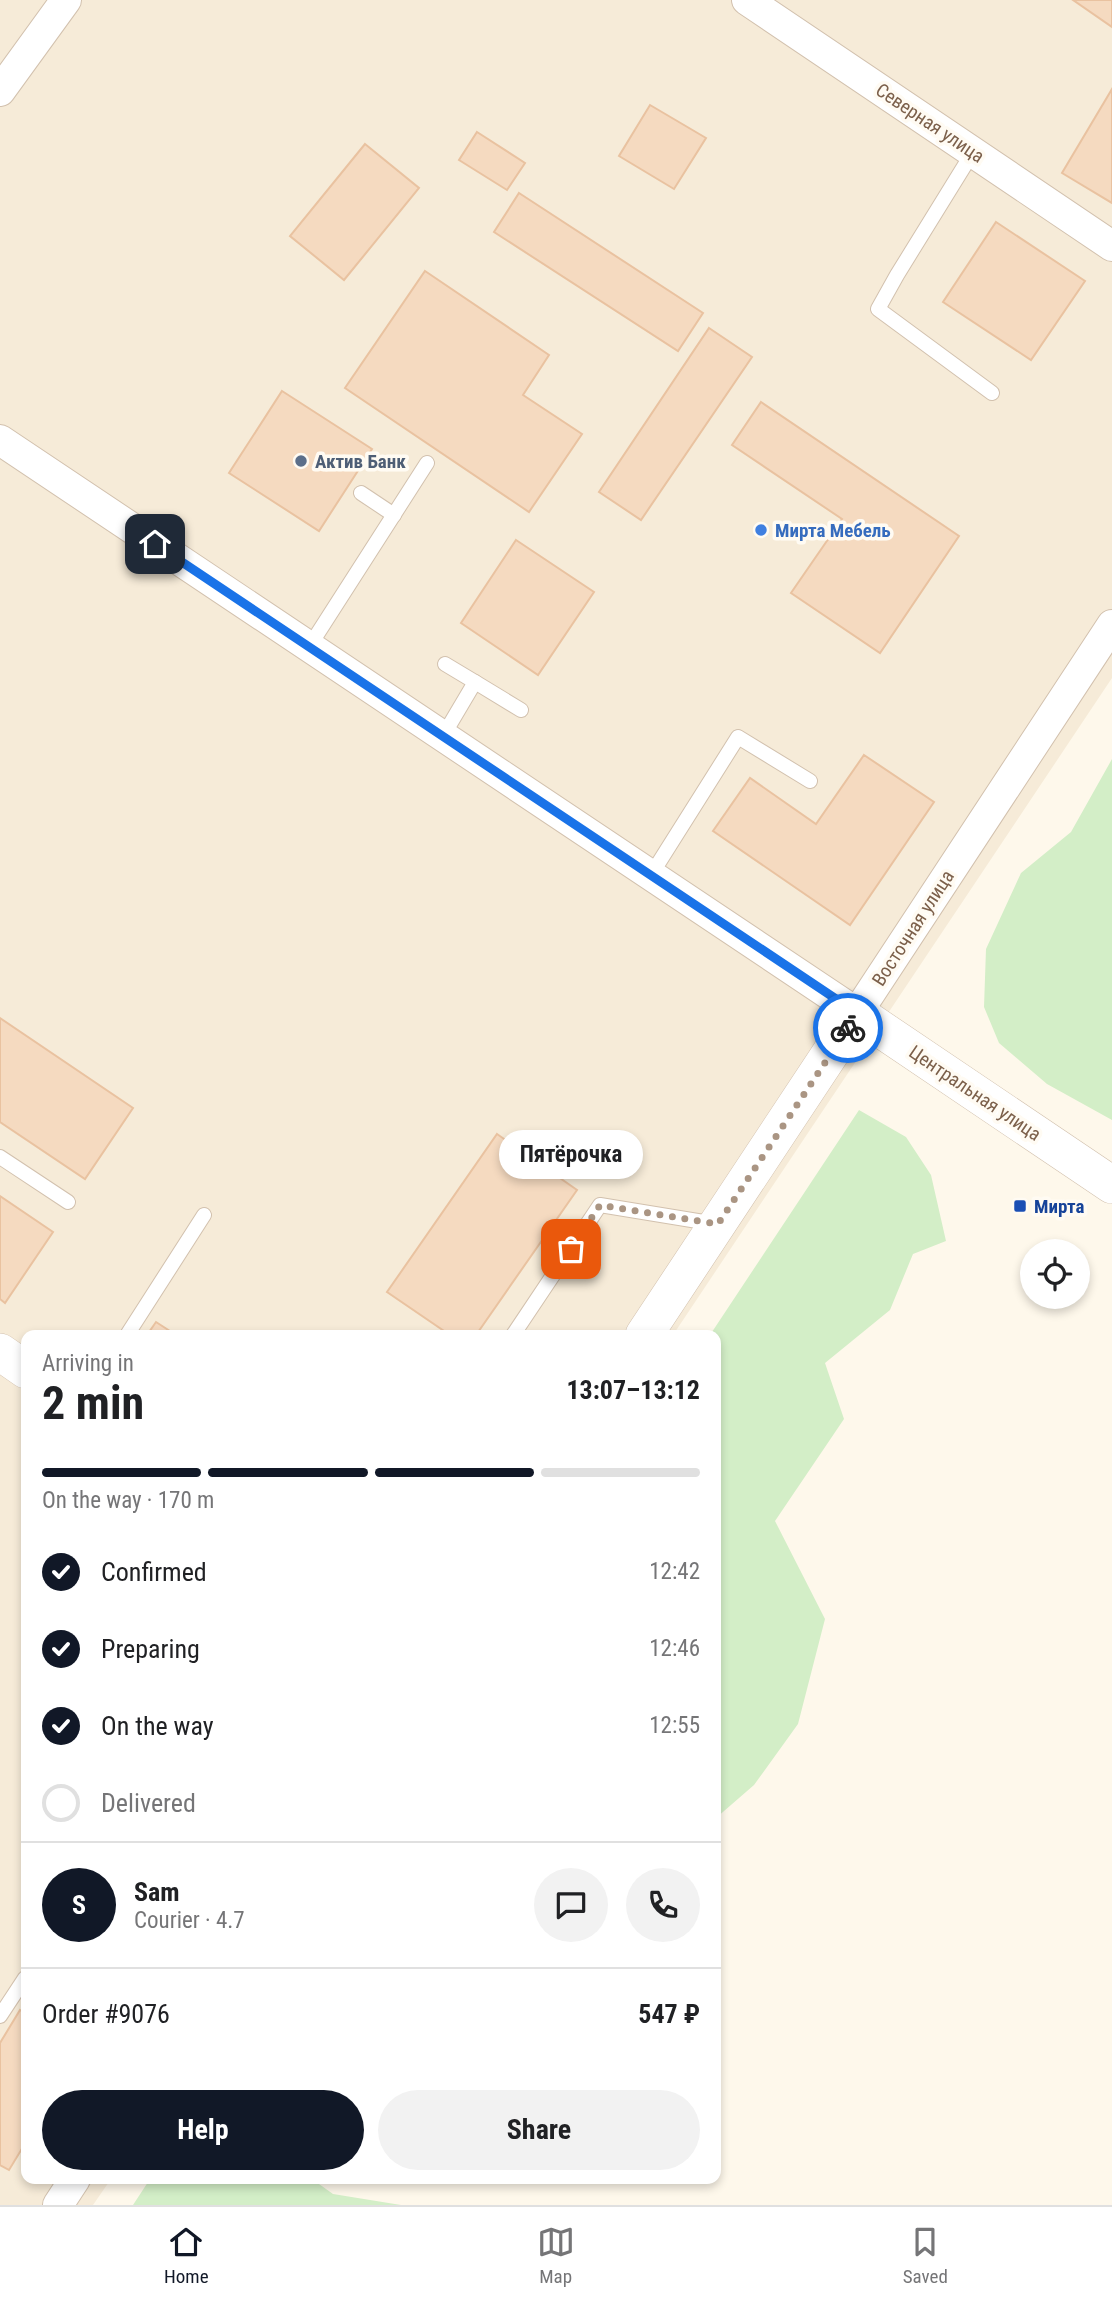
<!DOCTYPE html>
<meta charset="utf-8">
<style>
body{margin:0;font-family:"Roboto Condensed",sans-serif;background:#f2f2f2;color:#202124;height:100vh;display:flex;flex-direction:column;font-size:26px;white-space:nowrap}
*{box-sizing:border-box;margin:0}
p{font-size:23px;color:#757577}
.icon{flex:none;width:38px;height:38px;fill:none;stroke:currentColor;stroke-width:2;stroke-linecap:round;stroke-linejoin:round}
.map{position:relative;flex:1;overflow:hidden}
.panel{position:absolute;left:21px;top:1330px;width:700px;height:854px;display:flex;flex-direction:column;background:#fff;border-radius:14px;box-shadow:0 4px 10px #0003}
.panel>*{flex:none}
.fabs{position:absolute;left:1020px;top:1239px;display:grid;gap:14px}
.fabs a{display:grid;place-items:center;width:70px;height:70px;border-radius:50%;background:#fff;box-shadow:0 4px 10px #0003;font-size:35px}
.pin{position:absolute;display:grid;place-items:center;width:60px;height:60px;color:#fff;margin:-30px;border-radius:14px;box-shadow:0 4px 10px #0006}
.courier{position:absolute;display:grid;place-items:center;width:70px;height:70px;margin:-35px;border:5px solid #1a73e8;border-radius:50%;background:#fff;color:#222;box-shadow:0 2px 9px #0007}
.bubble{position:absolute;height:49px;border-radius:24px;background:#fff;box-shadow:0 4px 10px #0003;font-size:23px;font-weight:700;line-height:49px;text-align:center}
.head em{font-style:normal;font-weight:700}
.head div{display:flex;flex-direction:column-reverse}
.head{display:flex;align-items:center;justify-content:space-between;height:119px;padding:0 21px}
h1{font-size:46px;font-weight:700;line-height:52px}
.bar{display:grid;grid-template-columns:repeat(4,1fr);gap:10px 7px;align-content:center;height:84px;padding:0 21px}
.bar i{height:9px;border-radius:5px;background:#e0e0e0}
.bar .active{background:#111827}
.bar p{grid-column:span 4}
.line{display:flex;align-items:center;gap:18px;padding:0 21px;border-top:2px solid #e0e0e0}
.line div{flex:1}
.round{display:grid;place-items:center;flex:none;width:74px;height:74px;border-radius:37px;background:#f2f2f2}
ol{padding:0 21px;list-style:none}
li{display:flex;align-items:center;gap:21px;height:77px}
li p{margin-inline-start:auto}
li .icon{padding:7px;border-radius:50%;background:#111827;color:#fff;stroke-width:4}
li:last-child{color:#757577}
li i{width:38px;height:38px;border:4px solid #e0e0e0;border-radius:50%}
.primary-button{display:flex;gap:14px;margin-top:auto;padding:14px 21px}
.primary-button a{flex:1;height:80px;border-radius:42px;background:#111827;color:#fff;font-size:28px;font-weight:700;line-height:80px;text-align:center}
.primary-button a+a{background:#f2f2f2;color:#202124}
.menu{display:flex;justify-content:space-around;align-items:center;height:98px;border-top:2px solid #e0e0e0;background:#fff;font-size:19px;color:#757577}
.menu a{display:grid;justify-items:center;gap:4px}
.menu .active{color:#111827}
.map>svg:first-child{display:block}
.residential{fill:#f6ebd8}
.green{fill:#d3eec7}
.building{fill:#f5dac0;stroke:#e9c2a0;stroke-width:2}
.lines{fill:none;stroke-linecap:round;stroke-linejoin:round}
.service-casing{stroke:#d2c1ae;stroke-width:16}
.minor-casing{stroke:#d2c1ae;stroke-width:32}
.tertiary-casing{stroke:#d2c1ae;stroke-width:38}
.service{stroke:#fff;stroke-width:14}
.minor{stroke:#fff;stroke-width:30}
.tertiary{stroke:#fff;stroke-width:37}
.done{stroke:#aa9583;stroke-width:7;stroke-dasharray:0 12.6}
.route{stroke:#1a73e8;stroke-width:9}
.service-dot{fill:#5c6f8a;stroke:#fffbf3;stroke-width:2.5}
.shop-dot{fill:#3f7fe0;stroke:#fffbf3;stroke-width:2.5}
.transit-dot{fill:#1a4fb4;stroke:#fffbf3;stroke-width:2.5}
.labels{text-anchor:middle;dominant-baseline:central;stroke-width:7;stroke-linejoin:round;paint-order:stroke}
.street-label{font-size:19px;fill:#7c604b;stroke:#fffbf3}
.service-label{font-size:19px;font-weight:bold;fill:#4e5e75;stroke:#fffbf3;text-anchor:start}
.shop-label{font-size:19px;font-weight:bold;fill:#366cbe;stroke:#fffbf3;text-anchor:start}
.transit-label{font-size:19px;font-weight:bold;fill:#164399;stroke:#fffbf3;text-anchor:start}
</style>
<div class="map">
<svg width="1112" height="2205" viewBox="0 0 1112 2205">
<rect width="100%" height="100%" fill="#fef8eb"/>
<polygon class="residential" points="0,0 1112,0 1112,678 673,1335 26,1335 26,2179 111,2179 93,2205 0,2205"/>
<g class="green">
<polygon points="1112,759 1112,1120 1047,1084 999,1043 984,1007 986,949 1021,873 1071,832"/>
<polygon points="859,1110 906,1137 931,1175 946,1241 913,1254 890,1310 825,1363 844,1419 775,1521 825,1619 798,1724 754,1785 716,1818 716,1335 710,1335"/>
<polygon points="150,2179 312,2179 333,2194 401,2205 133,2205"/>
</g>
<g class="building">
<polygon points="1073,0 1112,0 1112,27"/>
<polygon points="1112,89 1112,203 1062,173"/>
<polygon points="650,105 706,138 674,189 619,156"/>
<polygon points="477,132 525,163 507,190 459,160"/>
<polygon points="365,144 419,188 344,280 290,236"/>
<polygon points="519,193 703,313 678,351 494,232"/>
<polygon points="996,222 1085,281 1031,360 943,302"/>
<polygon points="425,271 549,355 523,395 582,434 529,512 345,388"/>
<polygon points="709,328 752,357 641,520 599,492"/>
<polygon points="282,391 372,449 319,531 229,473"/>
<polygon points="761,402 959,536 880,653 791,593 842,519 732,445"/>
<polygon points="516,540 594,592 538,675 461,623"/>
<polygon points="864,755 934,802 850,925 713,831 750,778 816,824"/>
<polygon points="0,1018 133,1108 85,1179 0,1122"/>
<polygon points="497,1134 577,1190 476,1335 450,1335 387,1292"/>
<polygon points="0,1196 53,1232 5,1303 0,1299"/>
<polygon points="156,1322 176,1335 147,1335"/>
<polygon points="20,2010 26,2014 26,2142 9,2170 0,2165 0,2043"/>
</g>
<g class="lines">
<g class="service-casing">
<g id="service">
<polyline points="973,152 897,275 878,309 992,393"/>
<polyline points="361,493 394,515"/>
<polyline points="309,647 427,463"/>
<polyline points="445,664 475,682"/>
<polyline points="443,736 475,682 521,710"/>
<polyline points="651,875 738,737 810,781"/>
<polyline points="0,1157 68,1202"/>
<polyline points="127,1335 204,1215"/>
<polyline points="513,1335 600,1205 716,1224"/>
<polyline points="0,2016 25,1978"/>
</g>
</g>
<g class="minor-casing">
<g id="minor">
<polyline points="747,0 1112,246"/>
<polyline points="0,91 66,0"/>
<polyline points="0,440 857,1013 1112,625"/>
<polyline points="58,2205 75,2179"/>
</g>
</g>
<g class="tertiary-casing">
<g id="tertiary">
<polyline points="644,1335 857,1013 1112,1185"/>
<polyline points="0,1352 26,1370"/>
</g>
</g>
<use href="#service" class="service"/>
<use href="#minor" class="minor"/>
<use href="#tertiary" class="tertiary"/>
</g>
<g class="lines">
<polyline class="done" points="571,1249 600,1205 718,1224 848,1028"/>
<polyline class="route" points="155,544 857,1013 848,1028"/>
</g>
<circle class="service-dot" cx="301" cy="461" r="7"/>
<circle class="shop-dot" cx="761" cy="530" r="7"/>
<rect class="transit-dot" x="1013" y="1199" width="14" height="14" rx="3.5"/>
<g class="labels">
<g class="street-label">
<text transform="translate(930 123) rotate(34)">Северная улица</text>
<text transform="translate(913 928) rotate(-57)">Восточная улица</text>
<text transform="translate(975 1093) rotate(34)">Центральная улица</text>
</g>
<g class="service-label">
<text x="315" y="461">Актив Банк</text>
</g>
<g class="shop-label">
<text x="775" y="530">Мирта Мебель</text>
</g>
<g class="transit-label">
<text x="1034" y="1206">Мирта</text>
</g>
</g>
</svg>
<div class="fabs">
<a><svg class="icon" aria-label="locate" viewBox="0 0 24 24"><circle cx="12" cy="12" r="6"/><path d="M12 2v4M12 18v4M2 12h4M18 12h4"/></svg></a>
</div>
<div class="pin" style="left:571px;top:1249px;background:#ea580c"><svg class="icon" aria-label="bag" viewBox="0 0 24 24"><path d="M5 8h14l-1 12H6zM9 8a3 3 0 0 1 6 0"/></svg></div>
<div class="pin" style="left:155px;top:544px;background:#1f2937"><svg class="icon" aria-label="home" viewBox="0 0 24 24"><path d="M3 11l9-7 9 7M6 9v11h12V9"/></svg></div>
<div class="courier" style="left:848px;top:1028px"><svg class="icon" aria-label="bike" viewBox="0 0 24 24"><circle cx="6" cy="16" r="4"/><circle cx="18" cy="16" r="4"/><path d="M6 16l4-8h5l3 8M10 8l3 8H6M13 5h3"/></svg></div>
<div class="bubble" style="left:499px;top:1130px;width:144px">Пятёрочка</div>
<section class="panel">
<div class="head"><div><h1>2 min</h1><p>Arriving in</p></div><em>13:07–13:12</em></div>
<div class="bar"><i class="active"></i><i class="active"></i><i class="active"></i><i></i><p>On the way · 170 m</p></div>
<ol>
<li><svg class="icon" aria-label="check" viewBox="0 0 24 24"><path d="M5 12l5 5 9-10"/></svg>Confirmed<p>12:42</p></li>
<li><svg class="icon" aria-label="check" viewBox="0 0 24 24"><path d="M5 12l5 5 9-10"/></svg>Preparing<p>12:46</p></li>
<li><svg class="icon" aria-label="check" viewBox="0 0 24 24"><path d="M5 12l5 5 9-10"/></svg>On the way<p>12:55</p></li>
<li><i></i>Delivered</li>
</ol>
<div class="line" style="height:126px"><b class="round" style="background:#111827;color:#fff">S</b><div><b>Sam</b><p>Courier · 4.7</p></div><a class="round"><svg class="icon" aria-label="chat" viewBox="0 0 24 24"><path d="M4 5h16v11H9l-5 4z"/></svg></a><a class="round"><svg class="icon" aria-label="phone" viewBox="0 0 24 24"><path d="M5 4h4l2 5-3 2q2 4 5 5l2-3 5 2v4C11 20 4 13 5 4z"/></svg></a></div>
<div class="line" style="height:91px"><div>Order #9076</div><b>547 ₽</b></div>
<div class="primary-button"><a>Help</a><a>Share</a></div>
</section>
</div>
<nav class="menu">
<a class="active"><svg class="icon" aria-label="home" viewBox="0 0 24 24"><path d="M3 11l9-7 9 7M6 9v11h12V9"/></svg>Home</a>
<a><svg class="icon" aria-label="map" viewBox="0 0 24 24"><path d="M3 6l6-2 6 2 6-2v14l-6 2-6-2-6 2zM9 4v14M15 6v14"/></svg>Map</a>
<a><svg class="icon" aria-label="saved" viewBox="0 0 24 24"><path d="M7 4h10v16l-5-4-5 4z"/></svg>Saved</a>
</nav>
